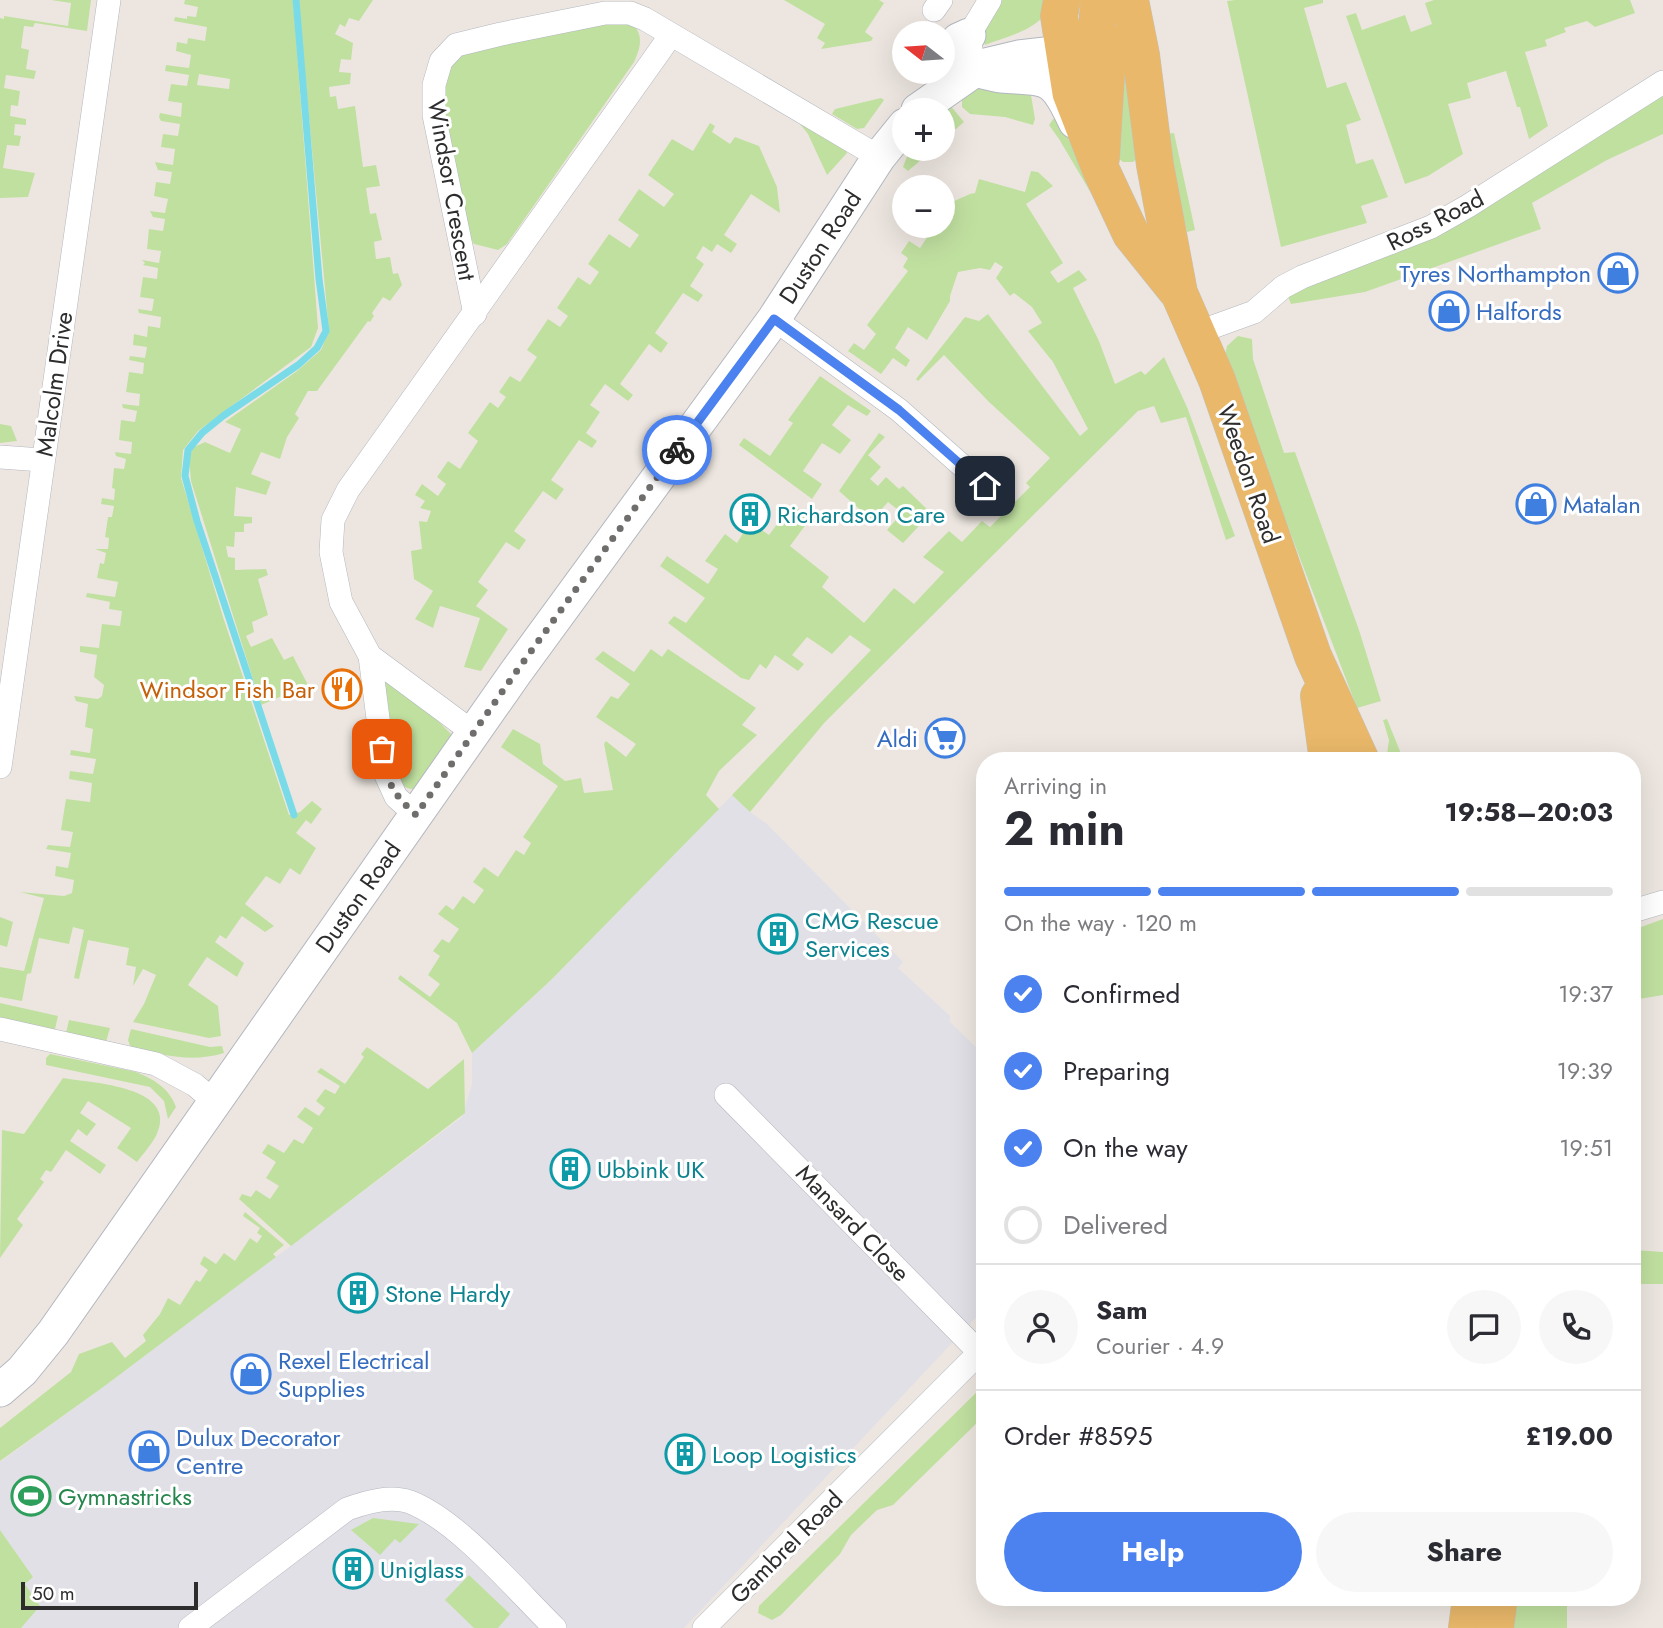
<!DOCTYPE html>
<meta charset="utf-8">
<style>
body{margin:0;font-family:Jost,sans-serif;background:#f7f7f7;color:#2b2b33;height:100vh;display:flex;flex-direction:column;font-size:26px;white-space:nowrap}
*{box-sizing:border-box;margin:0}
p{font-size:23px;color:#7c7c81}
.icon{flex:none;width:38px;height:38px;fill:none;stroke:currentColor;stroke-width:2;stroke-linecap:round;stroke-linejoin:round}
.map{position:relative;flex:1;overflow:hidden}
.sheet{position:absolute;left:976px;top:752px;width:665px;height:854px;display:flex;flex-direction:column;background:#fff;border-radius:28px;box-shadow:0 7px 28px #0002}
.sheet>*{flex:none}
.needle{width:46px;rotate:287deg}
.buttons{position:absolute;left:892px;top:21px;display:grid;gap:14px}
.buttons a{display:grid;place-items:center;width:63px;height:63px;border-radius:50%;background:#fff;box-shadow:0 7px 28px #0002;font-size:35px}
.scale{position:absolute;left:21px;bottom:18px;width:177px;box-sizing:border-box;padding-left:7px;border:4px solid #2d2d2d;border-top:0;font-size:19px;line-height:24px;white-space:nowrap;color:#2d2d2d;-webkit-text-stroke:5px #fff;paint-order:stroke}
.pin{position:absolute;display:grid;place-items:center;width:60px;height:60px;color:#fff;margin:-30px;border-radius:14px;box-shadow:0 4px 10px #0006}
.courier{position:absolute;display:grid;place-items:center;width:70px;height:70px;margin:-35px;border:5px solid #4b82ef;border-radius:50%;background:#fff;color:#222;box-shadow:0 2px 9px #0007}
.overview em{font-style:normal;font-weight:700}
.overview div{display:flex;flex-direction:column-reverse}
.overview{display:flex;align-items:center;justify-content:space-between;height:119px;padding:0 28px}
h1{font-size:46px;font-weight:700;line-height:52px}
.bar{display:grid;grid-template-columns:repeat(4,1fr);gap:10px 7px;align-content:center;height:84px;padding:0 28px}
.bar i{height:9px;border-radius:5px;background:#e1e1e2}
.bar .current{background:#4b82ef}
.bar p{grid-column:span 4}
.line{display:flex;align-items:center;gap:18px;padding:0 28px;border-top:2px solid #e1e1e2}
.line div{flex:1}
.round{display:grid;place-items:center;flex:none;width:74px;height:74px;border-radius:37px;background:#f7f7f7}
ol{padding:0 28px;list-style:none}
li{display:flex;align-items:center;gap:21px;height:77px}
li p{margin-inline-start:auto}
li .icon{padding:7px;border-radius:50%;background:#4b82ef;color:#fff;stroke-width:4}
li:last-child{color:#7c7c81}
li i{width:38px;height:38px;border:4px solid #e1e1e2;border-radius:50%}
.action{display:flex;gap:14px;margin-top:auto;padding:14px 28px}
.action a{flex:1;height:80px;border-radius:42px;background:#4b82ef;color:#fff;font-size:28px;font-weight:700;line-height:80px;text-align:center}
.action a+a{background:#f7f7f7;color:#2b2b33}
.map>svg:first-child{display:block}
.industrial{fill:#e1e0e6}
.green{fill:#c0e0a0;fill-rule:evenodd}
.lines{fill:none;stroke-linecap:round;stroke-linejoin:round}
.stream{stroke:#7adbe8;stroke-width:7}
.street-casing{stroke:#b3b7bf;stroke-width:24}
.secondary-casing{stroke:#b3b7bf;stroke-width:35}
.primary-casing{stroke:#c4c4c4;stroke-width:38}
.street{stroke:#fff;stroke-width:23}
.secondary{stroke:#fff;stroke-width:33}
.primary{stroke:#e9b86a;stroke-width:37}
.done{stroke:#706e6c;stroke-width:7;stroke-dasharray:0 12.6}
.route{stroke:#4b82ef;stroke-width:9}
.labels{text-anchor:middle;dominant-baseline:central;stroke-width:6;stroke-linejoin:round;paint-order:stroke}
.street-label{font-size:24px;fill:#2d2d2d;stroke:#fff}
.shop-label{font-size:24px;fill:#366cbe;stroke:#fff;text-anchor:start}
.culture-label{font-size:24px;fill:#0d838f;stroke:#fff;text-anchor:start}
.food-label{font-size:24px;fill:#c56008;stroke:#fff;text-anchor:end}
.leisure-label{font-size:24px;fill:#27864d;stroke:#fff;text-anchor:start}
</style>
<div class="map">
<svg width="1663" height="1628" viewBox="0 0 1663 1628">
<rect width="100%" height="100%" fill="#ede6e0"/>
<polygon class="industrial" points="732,795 750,812 767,824 903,962 898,968 950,1016 950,1022 985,1056 985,1308 684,1628 21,1628 39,1606 25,1584 33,1577 0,1530 0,1462 106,1385 462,1117 472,1084 472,1053 551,980"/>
<g class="green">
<polygon points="51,0 91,0 87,31 35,23 33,27 24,26 21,48 29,50 26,69 36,71 34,79 6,75 4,88 20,91 18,106 11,105 10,116 26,119 26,125 15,124 14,135 21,136 19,146 7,145 3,168 35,173 28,197 0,198 0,18 4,19 4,16 68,26 71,3"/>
<path d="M185 0H293L318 328 311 347 198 431 183 450 181 478 223 617 289 815 300 812 312 801 322 809 311 824 306 820 296 833 316 848 300 875 290 868 280 884 266 876 245 904 274 926 265 932 242 916 226 939 220 935 215 942 244 963 237 977 207 957 188 985 218 1006 221 1036 209 1038 133 1022 144 1004 156 975 143 969 133 986 136 967 126 965 129 948 88 940 79 979 74 978 84 930 73 927 69 944 39 938 31 973 27 974 22 1001 0 997V967L24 971 44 898 20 892 64 896 72 893 74 880 55 876 56 866 68 868 71 853 46 849 48 845 70 847 73 832 61 830 66 799 90 802 92 783 69 779 70 771 93 774 96 759 70 755 71 750 90 753 93 729 85 727 88 704 76 701 74 696 98 699 102 696 104 685 94 677 97 655 80 652V646L99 648 102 624 120 626 122 611 109 609 110 602 86 597 87 593 115 597 118 582 97 578 100 563 104 564 106 553 95 549H108L109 538 105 537 108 517H112L114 506 101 504 102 498 114 500 115 489 112 488 114 468 124 469 126 459 116 456 115 452 131 454 132 442 119 440 121 420 135 422 137 411 123 408 122 404 139 406 140 394 126 392 129 372 143 374 144 363 129 360 130 356 145 358 147 347 133 345 134 334 147 337 148 326 160 328 161 317 139 313 138 309 152 311 154 299 140 297 143 277 157 279 158 268 143 265 145 263 142 260 159 263 161 251 147 249 149 229 163 231 165 219 153 217 150 211 165 213 168 199 154 196 156 182 170 184 172 172 158 170 155 162 173 165 175 149 161 147 163 134 178 136 180 124 161 121 159 117 160 113 181 117 182 103 168 101 171 84 187 86 189 75 165 71 166 65 189 68 191 55 176 51 177 42 187 44 188 38 205 41 207 27 174 21 175 17 187 19V16L196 17 198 7 184 4ZM199 74 230 79 229 89 197 85Z"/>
<polygon points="298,0 373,0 359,21 349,18 345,27 340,24 335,34 353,43 351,60 341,59 339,72 351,73 350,84 329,87 330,97 336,96 338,109 355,106 363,167 376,165 380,186 366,188 370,214 376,213 382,240 374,242 376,259 390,257 393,274 398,273 402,285 390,301 383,297 372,313 374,316 370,322 368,321 317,391 308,391 295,414 299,418 287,437 280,459 261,452 251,474 271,482 266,495 236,487 234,516 252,517 252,523 244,524 244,532 235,532 234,547 226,546 228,557 235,558 235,570 266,569 268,575 258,579 268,615 252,622 254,632 246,636 251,647 272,638 284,660 293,656 308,685 261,705 191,481 189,460 192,448 205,442 230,453 241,429 225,422 297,371 321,350 329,331"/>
<polygon points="784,0 879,0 884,3 865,32 873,38 871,41 821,49 825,43 817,38 825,24"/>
<path d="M998 0H1052C1045 29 1010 35 985 45L981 35Z"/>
<polygon points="1235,0 1323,0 1323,3 1304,8 1327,88 1346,82 1361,120 1346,125 1356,164 1373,159 1388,197 1361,206 1367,223 1281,247 1227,1"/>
<polygon points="1434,0 1630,0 1635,13 1595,27 1587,21 1564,28 1566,32 1545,40 1547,46 1525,52 1548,126 1529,139 1520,107 1517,107 1506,71 1467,83 1471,98 1448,104 1463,154 1428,176 1405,184 1346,16 1356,13 1362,30 1405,15 1411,32 1432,24 1425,3"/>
<path d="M631 22C644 35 641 46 634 62L507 244 498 250 474 244 469 235 444 109 446 68 456 55 588 23Z"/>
<polygon points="1117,70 1127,77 1140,156 1133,162 1123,162 1115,156"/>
<polygon points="981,87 1030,89 1035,119 1033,125 1005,117 970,114 962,107 962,96"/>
<polygon points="1663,90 1663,134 1607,160 1532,203 1541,229 1365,292 1291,304 1287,294"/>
<polygon points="881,98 884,100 864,128 857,129 832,114 835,109"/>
<polygon points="949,104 964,122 943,140 943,110"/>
<polygon points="1062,116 1104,215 1059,139 1049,125 1054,118"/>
<polygon points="803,121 843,146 847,153 827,175 808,134 800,124"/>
<polygon points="710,123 715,126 712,132 730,144 735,137 759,146 777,187 780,213 751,194 724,235 737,244 731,253 717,244 712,252 703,246 696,258 704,264 690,286 703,295 698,302 683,293 655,333 668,343 661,353 649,344 620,384 633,395 628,401 605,384 590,405 600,412 586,433 597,441 592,448 579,440 551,480 564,489 556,500 543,491 514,531 526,540 519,550 506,542 478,582 488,590 476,606 508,629 481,671 464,667 480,618 440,606 433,628 415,619 433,591 414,579 411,551 422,549 419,521 427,522 431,511 420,508 425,501 415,495 422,484 438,496 446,484 437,477 448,461 460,469 478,441 468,433 490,402 498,408 506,397 499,392 510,376 520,382 537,357 527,350 548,319 560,327 568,316 557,308 578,277 590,285 599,272 588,264 609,234 630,248 639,235 618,220 639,189 664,207 674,194 648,175 672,139 693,151"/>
<polygon points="1174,133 1195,230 1187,232 1165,134"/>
<polygon points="910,149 934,149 908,171 903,167"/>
<polygon points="1031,171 1038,172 1053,186 1026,204 1063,263 1050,272 1058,283 1079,270 1087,280 1073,288 1099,341 1115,384 1141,371 1145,375 1164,357 1187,407 1235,536 1226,540 1186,417 1161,423 1154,406 1138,411 825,722 750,812 732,795 871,650 850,635 832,654 807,637 792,655 804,664 798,671 775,655 766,669 760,664 749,680 741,678 668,623 674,616 686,623 705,598 660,566 667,556 708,584 718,569 705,561 725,534 737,543 750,522 769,535 792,504 810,519 790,546 829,577 822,587 864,623 894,588 914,604 944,572 923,557 949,531 962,542 982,521 990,527 1030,487 1026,483 1050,458 989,402 944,355 918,381 916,379 965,317 979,321 988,314 1080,436 1088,429 1053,362 1028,331 1042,323 1032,307 1014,293 1010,296 996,278 1003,267 995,262 990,270 980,268 958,272 950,296 950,301 927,340 908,327 895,348 910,360 906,367 893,358 881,374 848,351 854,343 864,350 876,334 867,325 908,271 903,267 908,258 901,253 909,241 920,248 930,233 921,226 943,226 943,206 970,194 975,193 979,179 1025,192"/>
<polygon points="1238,336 1252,339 1253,359 1284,453 1295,452 1359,630 1381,701 1357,708 1224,359 1227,346"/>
<polygon points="820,376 871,411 867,416 848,405 832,425 851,440 840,454 822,443 803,471 822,484 812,499 739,445 744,438 770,456 793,423 788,420"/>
<polygon points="0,424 11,426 17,441 0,443"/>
<polygon points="879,433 885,437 868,455 881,467 870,479 878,486 886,477 899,489 903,486 931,513 903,543 887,530 902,513 888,502 872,520 839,491"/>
<polygon points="651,649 662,657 668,649 756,708 742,725 757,735 719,771 706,795 719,809 551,980 472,1053 457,1023 398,979 400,975 430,997 440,984 428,975 440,956 433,951 442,939 449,943 459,929 438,914 446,905 453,910 463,896 474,904 484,890 473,882 484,867 498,877 516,850 524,855 531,843 523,837 558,786 501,747 513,729 540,744 543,764 565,781 581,778 584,793 613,790 604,744 606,741 626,757 636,744 596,717 611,696 618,699 630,684 595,659 603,651 634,672"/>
<path d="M386 681 431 714 451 734V740L419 788C408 791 404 787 396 779L380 685Z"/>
<polygon points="1387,719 1404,761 1386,761 1389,740 1383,720"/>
<polygon points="0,917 13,922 7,947 0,945"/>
<polygon points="1663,919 1663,995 1633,1000 1633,930"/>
<polygon points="0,1003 58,1016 55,1029 51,1031 0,1020"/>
<polygon points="69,1020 110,1028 105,1045 66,1033"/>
<path d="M131 1029 210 1047 222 1046 224 1053C191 1063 164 1055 131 1048L128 1040Z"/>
<polygon points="367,1047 428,1089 464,1059 465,1113 291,1246 239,1199 242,1194 251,1197 256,1190 270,1199 279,1186 266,1178 276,1162 262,1153 268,1144 284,1153 294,1139 303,1144 313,1128 297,1117 305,1107 319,1116 325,1108 316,1101 325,1089 335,1094 340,1086 317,1072 321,1068 345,1084 364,1057 361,1054"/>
<path d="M50 1054 136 1072C155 1080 169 1088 176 1107L168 1119 164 1101 150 1087 46 1065V1058Z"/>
<path d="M63 1078C92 1083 181 1086 156 1136 151 1145 143 1154 137 1162L117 1148 131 1128 88 1101 80 1113 96 1124 87 1136 78 1129 70 1141 106 1165 100 1174 66 1150 51 1172 46 1170 40 1179 44 1182 17 1219 23 1225 0 1258 2 1130 24 1134Z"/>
<polygon points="245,1212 284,1245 273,1254 276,1257 106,1385 0,1461 0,1428 71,1372 79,1354 112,1342 125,1358 146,1341 143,1335 160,1314 168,1298 180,1305 196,1280 200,1282 208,1270 200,1264 204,1256 216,1264 224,1253 235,1261 250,1238 257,1243 262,1236 257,1233 260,1228 243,1216"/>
<polygon points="1633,1250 1663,1252 1663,1284 1633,1284"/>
<polygon points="985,1384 985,1415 893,1505 877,1510 851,1535 840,1554 781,1615 772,1620 758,1613 759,1606"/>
<polygon points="373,1518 419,1524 400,1543 395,1539 380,1555 351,1530"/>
<polygon points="0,1530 33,1577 25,1584 40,1606 21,1628 0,1628"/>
<polygon points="469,1575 510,1614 498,1628 474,1628 445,1600"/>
<polygon points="1505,1598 1567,1598 1567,1628 1502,1628"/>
</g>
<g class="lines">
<polyline class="stream" points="294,815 197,521 185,476 188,450 202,433 223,416 298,365 317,348 326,331 319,279 296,0"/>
<g class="street-casing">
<g id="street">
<polyline points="934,10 941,0"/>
<polyline points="971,50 969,35 990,0"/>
<polyline points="475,314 434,115 434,85 441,61 456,45 501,34 605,13 630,13 645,19 879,157"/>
<polyline points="774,319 899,410 985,486"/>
<polyline points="1196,333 1254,312 1283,287 1302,277 1431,227 1468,206 1663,82"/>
<polyline points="0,457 42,460"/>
<polyline points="370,656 385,773 396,797 416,815"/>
<polyline points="474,733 370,656 341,602 331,552 333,520 348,490 671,35"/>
<polyline points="0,767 109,0"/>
<polyline points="1633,911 1663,902"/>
<polyline points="0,1029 156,1064 195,1085 215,1102"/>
<polyline points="726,1095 979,1352"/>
<path d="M190 1628 347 1509C366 1502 390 1495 410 1502 459 1521 516 1590 555 1628"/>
<polyline points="704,1628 985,1347"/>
</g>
</g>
<g class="secondary-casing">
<g id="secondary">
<polyline points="943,60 958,40 969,35"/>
<path d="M975 70C984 72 993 75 1002 76 1049 80 1053 74 1075 122"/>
<polyline points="918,110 981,66 1019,57 1063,52"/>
<polyline points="0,1390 22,1371 53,1333 516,672 774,319 879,157 905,125"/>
</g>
</g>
<g class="primary-casing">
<g id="primary">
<polyline points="1062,0 1059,16 1071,93 1101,170 1131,234 1176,290"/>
<polyline points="1130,0 1141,55 1155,165 1179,293 1217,380 1313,656 1361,761"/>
<path d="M1080 64C1096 47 1098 23 1099 0"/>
<polyline points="1101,158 1108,43"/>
<polyline points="1319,696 1328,761"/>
<polyline points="1467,1628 1471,1598"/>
<polyline points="1495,1628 1499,1598"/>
</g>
</g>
<use href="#street" class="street"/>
<use href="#secondary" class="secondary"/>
<use href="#primary" class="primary"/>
</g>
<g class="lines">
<path class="done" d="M382 749C386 781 392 793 416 815L516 672 677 450"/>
<polyline class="route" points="677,450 774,319 899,410 985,486"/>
</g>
<defs>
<g id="shop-ring" transform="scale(2.0125)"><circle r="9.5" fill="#fff" stroke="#3f7fe0" stroke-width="1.5"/><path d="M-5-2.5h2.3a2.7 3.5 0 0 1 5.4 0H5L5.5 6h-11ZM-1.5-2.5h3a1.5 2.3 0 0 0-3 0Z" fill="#3f7fe0"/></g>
<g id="building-ring" transform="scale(2.0125)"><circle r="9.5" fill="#fff" stroke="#0f9aa8" stroke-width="1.5"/><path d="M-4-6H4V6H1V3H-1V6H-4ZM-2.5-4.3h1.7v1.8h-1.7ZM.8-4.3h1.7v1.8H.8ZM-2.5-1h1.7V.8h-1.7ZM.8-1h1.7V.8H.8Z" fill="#0f9aa8"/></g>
<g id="restaurant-ring" transform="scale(2.0125)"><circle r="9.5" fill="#fff" stroke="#e8710a" stroke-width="1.5"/><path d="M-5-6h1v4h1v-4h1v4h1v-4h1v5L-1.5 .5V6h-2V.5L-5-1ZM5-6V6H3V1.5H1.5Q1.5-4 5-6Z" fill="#e8710a"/></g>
<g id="supermarket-ring" transform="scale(2.0125)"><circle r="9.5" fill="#fff" stroke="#3f7fe0" stroke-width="1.5"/><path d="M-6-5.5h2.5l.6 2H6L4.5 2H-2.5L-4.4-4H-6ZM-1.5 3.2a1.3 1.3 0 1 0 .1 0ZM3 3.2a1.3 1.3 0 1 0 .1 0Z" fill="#3f7fe0"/></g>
<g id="stadium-ring" transform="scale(2.0125)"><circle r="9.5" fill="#fff" stroke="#2e9e5b" stroke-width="1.5"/><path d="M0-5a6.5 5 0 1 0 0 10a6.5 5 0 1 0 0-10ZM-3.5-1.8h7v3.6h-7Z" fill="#2e9e5b"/></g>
</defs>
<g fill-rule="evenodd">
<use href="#shop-ring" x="1618" y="273"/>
<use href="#shop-ring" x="1449" y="311"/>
<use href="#shop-ring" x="1536" y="504"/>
<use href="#building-ring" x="750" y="514"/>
<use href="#restaurant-ring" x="342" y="689"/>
<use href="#supermarket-ring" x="945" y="738"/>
<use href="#building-ring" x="778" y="934"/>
<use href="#building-ring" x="570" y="1169"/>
<use href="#building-ring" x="358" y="1293"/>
<use href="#shop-ring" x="251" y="1374"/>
<use href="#shop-ring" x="149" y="1451"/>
<use href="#building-ring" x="685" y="1454"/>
<use href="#stadium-ring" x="31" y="1496"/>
<use href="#building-ring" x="353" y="1569"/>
</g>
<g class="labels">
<g class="street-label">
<text transform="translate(452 190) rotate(80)">Windsor Crescent</text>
<text transform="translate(1435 220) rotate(-27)">Ross Road</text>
<text transform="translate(820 247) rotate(-57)">Duston Road</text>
<text transform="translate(54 384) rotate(-82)">Malcolm Drive</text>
<text transform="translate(1249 474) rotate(71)">Weedon Road</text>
<text transform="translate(358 897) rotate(-55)">Duston Road</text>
<text transform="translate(853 1223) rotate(46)">Mansard Close</text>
<text transform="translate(786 1547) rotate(-45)">Gambrel Road</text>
</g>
<g class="shop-label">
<text x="1591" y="273" text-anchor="end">Tyres Northampton</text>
<text x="1476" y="311">Halfords</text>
<text x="1563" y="504">Matalan</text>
<text x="918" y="738" text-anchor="end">Aldi</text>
<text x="278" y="1360">Rexel Electrical<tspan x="278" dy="28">Supplies</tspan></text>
<text x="176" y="1437">Dulux Decorator<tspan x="176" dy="28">Centre</tspan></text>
</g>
<g class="culture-label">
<text x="777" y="514">Richardson Care</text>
<text x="805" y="920">CMG Rescue<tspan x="805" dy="28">Services</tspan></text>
<text x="597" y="1169">Ubbink UK</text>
<text x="385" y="1293">Stone Hardy</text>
<text x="712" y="1454">Loop Logistics</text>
<text x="380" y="1569">Uniglass</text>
</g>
<g class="food-label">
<text x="315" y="689">Windsor Fish Bar</text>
</g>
<g class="leisure-label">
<text x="58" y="1496">Gymnastricks</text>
</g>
</g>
</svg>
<div class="buttons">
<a><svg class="needle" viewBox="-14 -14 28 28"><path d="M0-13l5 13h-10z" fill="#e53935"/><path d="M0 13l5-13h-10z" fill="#7c7c81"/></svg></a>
<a>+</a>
<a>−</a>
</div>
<div class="scale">50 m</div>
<div class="pin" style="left:382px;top:749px;background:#ea580c"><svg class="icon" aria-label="bag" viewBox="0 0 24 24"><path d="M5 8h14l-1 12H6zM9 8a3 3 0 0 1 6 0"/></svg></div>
<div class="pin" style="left:985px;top:486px;background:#1f2937"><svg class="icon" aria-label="home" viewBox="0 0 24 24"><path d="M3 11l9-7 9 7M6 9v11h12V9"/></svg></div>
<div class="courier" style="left:677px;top:450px"><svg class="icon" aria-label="bike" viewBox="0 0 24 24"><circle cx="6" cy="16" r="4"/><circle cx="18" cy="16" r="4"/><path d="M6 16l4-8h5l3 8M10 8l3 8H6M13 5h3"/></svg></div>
<section class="sheet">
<div class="overview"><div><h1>2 min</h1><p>Arriving in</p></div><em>19:58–20:03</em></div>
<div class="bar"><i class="current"></i><i class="current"></i><i class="current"></i><i></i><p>On the way · 120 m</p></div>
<ol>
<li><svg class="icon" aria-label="check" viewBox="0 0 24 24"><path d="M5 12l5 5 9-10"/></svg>Confirmed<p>19:37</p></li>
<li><svg class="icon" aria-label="check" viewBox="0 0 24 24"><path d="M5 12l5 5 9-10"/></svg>Preparing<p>19:39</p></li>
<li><svg class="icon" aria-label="check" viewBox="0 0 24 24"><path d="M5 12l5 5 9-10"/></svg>On the way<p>19:51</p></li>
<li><i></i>Delivered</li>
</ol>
<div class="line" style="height:126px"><a class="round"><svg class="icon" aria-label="person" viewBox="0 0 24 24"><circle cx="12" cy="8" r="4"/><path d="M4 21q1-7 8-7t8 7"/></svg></a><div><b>Sam</b><p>Courier · 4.9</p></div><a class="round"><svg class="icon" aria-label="chat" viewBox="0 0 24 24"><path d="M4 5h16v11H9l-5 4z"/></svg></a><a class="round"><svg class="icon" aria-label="phone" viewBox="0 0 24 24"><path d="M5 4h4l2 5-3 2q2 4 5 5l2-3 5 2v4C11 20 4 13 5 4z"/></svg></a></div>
<div class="line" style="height:91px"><div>Order #8595</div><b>£19.00</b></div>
<div class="action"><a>Help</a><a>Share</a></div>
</section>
</div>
